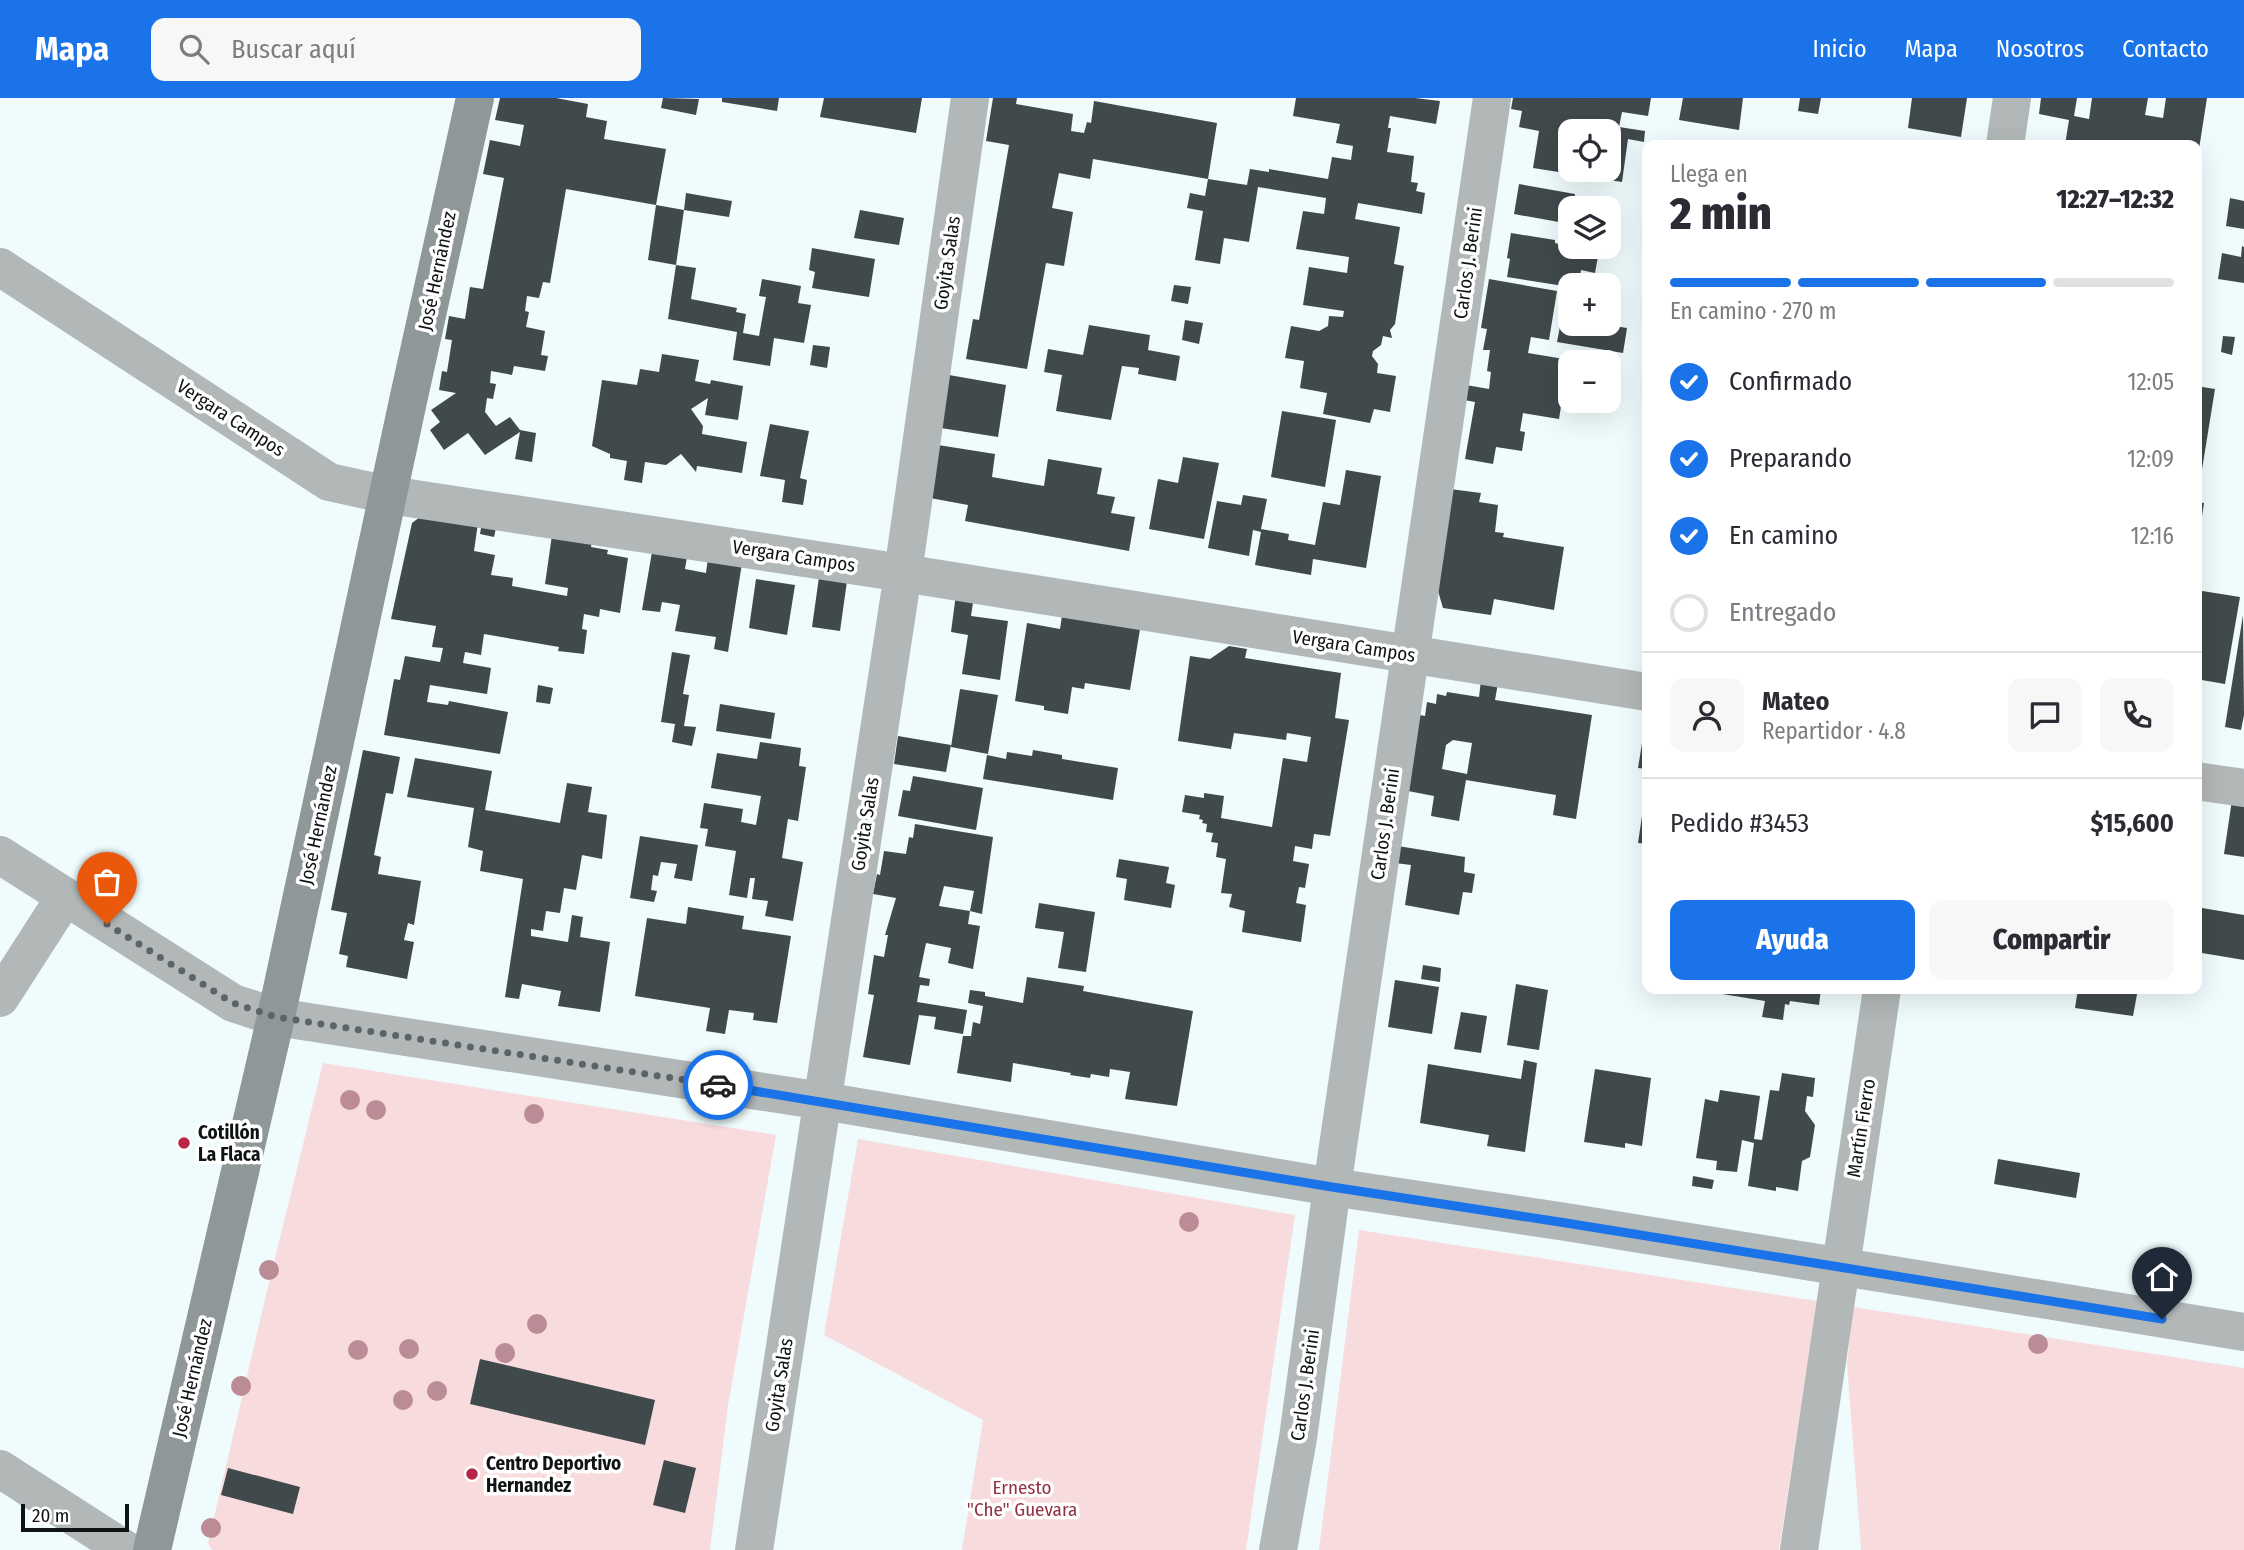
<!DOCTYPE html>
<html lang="es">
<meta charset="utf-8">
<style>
body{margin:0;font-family:"Fira Sans Condensed",sans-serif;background:#f7f7f7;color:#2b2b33;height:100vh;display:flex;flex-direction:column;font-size:26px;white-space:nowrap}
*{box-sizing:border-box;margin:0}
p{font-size:23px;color:#7c7c81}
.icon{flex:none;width:38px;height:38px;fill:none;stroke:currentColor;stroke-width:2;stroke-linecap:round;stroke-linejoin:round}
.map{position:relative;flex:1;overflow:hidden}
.sheet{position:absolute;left:1642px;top:42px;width:560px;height:854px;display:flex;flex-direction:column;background:#fff;border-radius:14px;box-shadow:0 7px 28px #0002}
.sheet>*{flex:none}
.tools{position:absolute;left:1558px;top:21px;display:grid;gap:14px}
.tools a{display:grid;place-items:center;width:63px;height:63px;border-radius:14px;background:#fff;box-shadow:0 7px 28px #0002;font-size:35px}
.scale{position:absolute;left:21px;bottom:18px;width:108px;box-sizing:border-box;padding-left:7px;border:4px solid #0f1314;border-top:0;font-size:19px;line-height:24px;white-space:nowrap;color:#0f1314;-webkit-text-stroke:5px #fff;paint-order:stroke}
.pin{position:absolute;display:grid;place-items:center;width:60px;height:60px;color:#fff;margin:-72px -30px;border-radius:50% 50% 50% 0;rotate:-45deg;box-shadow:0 0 7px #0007}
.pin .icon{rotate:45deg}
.courier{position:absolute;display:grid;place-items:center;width:70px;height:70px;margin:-35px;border:5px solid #1a73e8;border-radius:50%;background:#fff;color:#222;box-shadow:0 2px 9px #0007}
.head em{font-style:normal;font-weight:800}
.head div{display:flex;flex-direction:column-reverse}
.head{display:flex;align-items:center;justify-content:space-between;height:119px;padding:0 28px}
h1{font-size:46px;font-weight:800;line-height:52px}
.bar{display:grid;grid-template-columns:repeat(4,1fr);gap:10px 7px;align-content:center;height:84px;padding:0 28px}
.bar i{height:9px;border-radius:5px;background:#e1e1e2}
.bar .active{background:#1a73e8}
.bar p{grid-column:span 4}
.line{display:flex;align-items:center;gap:18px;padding:0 28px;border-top:2px solid #e1e1e2}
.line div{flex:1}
.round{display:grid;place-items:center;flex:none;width:74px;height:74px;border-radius:14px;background:#f7f7f7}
ol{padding:0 28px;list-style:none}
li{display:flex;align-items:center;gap:21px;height:77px}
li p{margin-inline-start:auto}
li .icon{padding:7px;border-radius:50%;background:#1a73e8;color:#fff;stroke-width:4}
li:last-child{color:#7c7c81}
li i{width:38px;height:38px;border:4px solid #e1e1e2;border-radius:50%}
.primary-button{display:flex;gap:14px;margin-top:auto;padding:14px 28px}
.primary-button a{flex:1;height:80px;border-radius:14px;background:#1a73e8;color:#fff;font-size:28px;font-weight:800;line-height:80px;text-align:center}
.primary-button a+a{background:#f7f7f7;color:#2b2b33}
header{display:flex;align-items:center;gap:42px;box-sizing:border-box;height:98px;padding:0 35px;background:#1a73e8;color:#fff}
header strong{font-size:33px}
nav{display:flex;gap:38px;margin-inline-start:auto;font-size:24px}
.search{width:490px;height:63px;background:#f7f7f7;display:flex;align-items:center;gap:18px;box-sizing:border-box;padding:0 24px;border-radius:14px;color:#7c7c81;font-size:26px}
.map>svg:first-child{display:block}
.green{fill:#f8dbdc}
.building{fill:#40494b;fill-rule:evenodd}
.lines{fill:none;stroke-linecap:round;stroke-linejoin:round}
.street{stroke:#b2b7b7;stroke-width:38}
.secondary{stroke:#909798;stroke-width:38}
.tree{fill:#bb8c96}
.done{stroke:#5d6465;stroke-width:7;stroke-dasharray:0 12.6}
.route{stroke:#1a73e8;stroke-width:9}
.poi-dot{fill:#b72647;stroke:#fff;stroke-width:2.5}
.labels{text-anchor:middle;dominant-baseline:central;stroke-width:7;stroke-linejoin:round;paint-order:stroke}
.street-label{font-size:19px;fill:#0f1314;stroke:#fff}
.poi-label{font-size:19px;font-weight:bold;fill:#0f1314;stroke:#fff;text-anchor:start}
.park-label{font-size:19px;fill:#903242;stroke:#fff}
</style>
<header>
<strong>Mapa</strong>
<div class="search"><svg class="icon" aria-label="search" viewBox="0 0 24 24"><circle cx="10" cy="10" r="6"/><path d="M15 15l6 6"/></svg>Buscar aquí</div>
<nav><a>Inicio</a><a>Mapa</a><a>Nosotros</a><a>Contacto</a></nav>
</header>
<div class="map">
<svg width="2244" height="1452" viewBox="0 0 2244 1452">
<rect width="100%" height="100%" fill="#effbfc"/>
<g class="green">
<polygon points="323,965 776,1037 728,1307 710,1452 212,1452 208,1445 266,1197"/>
<polygon points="858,1041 1295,1117 1246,1452 962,1452 983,1322 824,1237"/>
<polygon points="1359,1132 1817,1203 1779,1452 1319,1452"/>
<polygon points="1853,1209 2244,1270 2244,1452 1861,1452 1847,1265"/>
</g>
<g class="building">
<polygon points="500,0 556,0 588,6 586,19 607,23 604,41 666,51 656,107 566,91 550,185 543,184 539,200 527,198 525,213 529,214 526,229 545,233 541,257 548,258 545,273 514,268 512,277 491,273 490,285 496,286 493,301 487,300 485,314 496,328 510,319 520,332 536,335 532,364 515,361 520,334 485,357 468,335 444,352 430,332 440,324 431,312 456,295 439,292 442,273 447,274 452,242 445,241 449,218 465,221 470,189 483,191 504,80 483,76 490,42 520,48 524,27 495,22"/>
<polygon points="663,0 699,1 696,17 661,10"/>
<polygon points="722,0 779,0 777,13 722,4"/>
<polygon points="824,0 922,0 916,35 820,19"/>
<polygon points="993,0 1017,0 1016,6 1073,16 1071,33 1084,35 1087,24 1091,25 1094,3 1217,25 1208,81 1093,61 1090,81 1059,75 1052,110 1073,114 1064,168 1046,165 1027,271 966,261 973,221 979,222 1009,47 986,43"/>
<polygon points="1296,0 1415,0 1440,3 1436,26 1390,18 1388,30 1391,30 1387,54 1414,58 1411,84 1418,85 1416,93 1425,95 1422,116 1358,105 1355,121 1400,129 1394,166 1404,168 1395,226 1390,232 1392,240 1383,238 1381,247 1373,253 1372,258 1378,266 1377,275 1396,278 1390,314 1374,311 1370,325 1323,316 1327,295 1300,290 1304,263 1285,260 1291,228 1319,233 1328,228 1329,218 1343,219 1344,213 1303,207 1309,169 1347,175 1349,159 1296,151 1303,113 1324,116 1326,100 1258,89 1249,144 1224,140 1220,166 1195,162 1203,113 1187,110 1190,95 1205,98 1208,81 1247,87 1250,71 1269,74 1269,71 1328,81 1332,59 1351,62 1353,48 1336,45 1340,26 1293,18"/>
<path d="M1513 0H1651L1648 18 1622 14 1619 29 1645 33 1644 44 1628 41 1622 84 1533 70 1539 33 1519 29 1522 13 1511 11ZM1570 33H1608V72H1570Z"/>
<polygon points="1683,0 1743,0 1739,32 1679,22"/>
<polygon points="1800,0 1821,0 1818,16 1798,13"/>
<polygon points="1912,0 1967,0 1961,39 1908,30"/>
<polygon points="2041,0 2077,0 2074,18 2089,21 2092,0 2148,0 2145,17 2163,20 2166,0 2207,0 2199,51 2196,51 2196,47 2065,47 2069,22 2039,16"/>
<polygon points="1519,86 1575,96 1573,110 1570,110 1570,126 1514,116"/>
<polygon points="686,95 732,103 729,119 684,112"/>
<polygon points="2230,100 2244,103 2244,131 2226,128"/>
<polygon points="656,107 684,112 676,167 648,162"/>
<polygon points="860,112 904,120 899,147 854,140"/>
<polygon points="1511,135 1555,142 1555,145 1570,149 1599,153 1595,175 1581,172 1579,187 1570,187 1570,189 1507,179 1510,161 1507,160"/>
<polygon points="2242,148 2244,149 2244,185 2218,181 2222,155 2241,159"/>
<polygon points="812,150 875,161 869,199 812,190 815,174 809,172"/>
<polygon points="676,167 696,170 691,201 737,210 736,214 746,216 743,235 759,238 766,199 759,198 762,181 801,188 798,205 811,207 804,245 774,240 770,268 733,262 737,234 668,221"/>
<polygon points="1489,181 1557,193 1549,242 1531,239 1528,255 1570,262 1570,303 1562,302 1559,321 1523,315 1520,333 1525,334 1522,353 1496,349 1493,366 1465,361 1475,304 1464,302 1466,287 1489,291 1491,274 1487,273 1490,252 1483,252 1487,231 1481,230"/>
<polygon points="1174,187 1191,189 1188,206 1171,203"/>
<polygon points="1562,218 1570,220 1570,226 1602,226 1627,230 1623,255 1557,244"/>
<polygon points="1185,222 1203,225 1199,246 1182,242"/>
<polygon points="1089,227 1150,237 1148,252 1180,258 1176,283 1138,276 1139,270 1122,268 1111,322 1056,313 1062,277 1044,274 1048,251 1083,257"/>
<polygon points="2223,238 2235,239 2232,257 2221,254"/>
<polygon points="813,247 830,249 827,270 810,267"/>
<polygon points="662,256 699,262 695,283 710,286 711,282 743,288 738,322 705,317 708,300 691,311 703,328 702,336 747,344 742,375 697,368 696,374 681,356 666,367 645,364 642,385 624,382 627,363 610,360 610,356 592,348 602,282 637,287 640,271 659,274"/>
<polygon points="949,277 1006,287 998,339 941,330"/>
<polygon points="2196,288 2215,291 2198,396 2196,322 2198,322 2201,306 2196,305"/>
<polygon points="1282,313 1336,322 1325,389 1271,379"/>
<polygon points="770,326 809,333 800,380 807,382 803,407 782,404 785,382 760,378"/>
<polygon points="938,347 995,356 992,379 1044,388 1048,361 1102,370 1097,396 1115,399 1111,415 1135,419 1129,453 965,423 968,407 930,400"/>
<polygon points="1183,359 1219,365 1204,441 1149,431 1158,381 1178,385"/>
<polygon points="1346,372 1381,378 1366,470 1313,461 1311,477 1255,467 1261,434 1253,432 1249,458 1208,450 1217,403 1241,407 1243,397 1267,401 1261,431 1289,436 1288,442 1315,447 1323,404 1340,407"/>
<polygon points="1450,391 1481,395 1479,404 1498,407 1495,434 1504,435 1503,439 1564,449 1554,512 1494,501 1491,517 1443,510 1435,483"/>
<polygon points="2196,404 2204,405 2198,444 2196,444"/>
<polygon points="432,410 479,418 474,453 495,457 491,477 513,480 512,488 567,498 568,490 545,486 553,430 593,436 591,449 608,452 607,456 628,460 620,515 600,511 599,519 584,516 582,531 587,532 584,556 558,553 559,549 484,536 481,557 465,554 463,565 491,570 487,596 430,587 427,604 448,607 449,603 508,614 500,656 384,637 394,581 400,582 405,558 440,564 443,550 432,549 436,528 391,521 412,425"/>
<polygon points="483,418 498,421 494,439 480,436"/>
<polygon points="688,453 685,471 706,475 708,460 743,459 728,554 714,551 716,539 675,533 680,507 662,504 660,514 642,512 652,454"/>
<polygon points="820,472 848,476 840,533 812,529"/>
<polygon points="756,481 795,487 787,537 749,530"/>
<polygon points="2196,492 2240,499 2225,586 2196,581"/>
<polygon points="956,496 974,498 971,518 1008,523 1000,582 962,576 968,537 951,534"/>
<polygon points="1063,511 1141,525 1130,592 1085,585 1084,591 1072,589 1068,616 1044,612 1044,608 1015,603 1027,525 1060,531"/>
<polygon points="2243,517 2244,617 2241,632 2225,629"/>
<polygon points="1229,548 1247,551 1245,560 1341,575 1335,620 1349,622 1330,738 1314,736 1312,751 1295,748 1293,763 1309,766 1305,790 1299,789 1296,805 1306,807 1301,844 1242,834 1245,813 1229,809 1232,796 1221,795 1226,761 1216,759 1218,745 1211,744 1213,735 1206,734 1207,726 1202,725 1203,722 1199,721 1200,717 1182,714 1185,697 1204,700 1204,695 1224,698 1221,720 1272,729 1283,660 1307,664 1311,639 1287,635 1286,642 1234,635 1231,651 1178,643 1190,558 1210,561"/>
<polygon points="672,554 690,557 683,596 689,597 684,628 696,629 692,648 672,644 675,626 661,624"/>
<path d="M1481 582 1498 585 1495 602 1592 617 1576 721 1553 717 1556 697 1466 682 1459 723 1431 718 1434 698 1408 693 1420 617 1425 618 1427 604 1436 606 1437 596 1446 598 1447 594 1479 599ZM1453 642 1472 645 1467 676 1442 671 1446 647Z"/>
<polygon points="538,587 553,590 550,606 536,604"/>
<polygon points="960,591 998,597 988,656 951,649"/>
<polygon points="720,606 775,615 771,641 716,633"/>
<polygon points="1645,627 1647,628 1647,671 1638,670"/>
<polygon points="898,638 951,647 946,674 894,666"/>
<polygon points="760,644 801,650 799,668 806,669 798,723 788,721 782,760 803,764 793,823 765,818 768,803 752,801 755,780 750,780 747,800 729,797 736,753 705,748 708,731 700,730 704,705 743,711 741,724 756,727 761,698 711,690 717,655 757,661"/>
<polygon points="363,652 400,659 393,696 386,695 374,757 381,759 378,776 421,783 414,827 408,825 404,842 414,844 407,881 346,869 348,858 339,856 347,815 331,812"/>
<polygon points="1033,652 1062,657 1062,661 1118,670 1113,702 983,681 987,657 1006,661 1007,654 1032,658"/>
<polygon points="415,660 492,673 485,712 560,725 567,685 592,689 588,714 607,717 602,761 582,757 576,792 564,790 560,815 546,813 543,833 531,831 531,838 568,844 572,817 583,819 580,839 610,844 600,914 558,908 561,893 522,886 519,901 505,899 523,781 480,773 483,753 468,749 474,710 407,699"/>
<polygon points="913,678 983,690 976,732 898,718 903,692 910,693"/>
<polygon points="2233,695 2244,697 2244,759 2224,756"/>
<polygon points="1642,718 1647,718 1647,746 1638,745"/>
<polygon points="915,726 993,739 982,816 970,813 974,793 944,788 939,808 970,813 968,826 980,828 973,871 948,865 951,850 926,845 919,879 930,881 929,888 920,887 917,904 967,912 963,936 934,931 936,919 919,917 910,967 863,959 874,897 868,896 874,857 884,859 888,837 885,837 896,800 873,796 877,776 880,777 884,753 906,756 909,739 913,740"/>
<polygon points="640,738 698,747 692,783 674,780 677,766 661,764 658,778 653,777 651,792 657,793 654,804 630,800"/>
<polygon points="1398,748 1465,759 1464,774 1475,776 1472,795 1463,794 1459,817 1405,807 1411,767 1395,765"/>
<polygon points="1119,761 1169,769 1166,785 1175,787 1171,810 1124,802 1127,781 1116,779"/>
<polygon points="1039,805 1095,814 1086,874 1058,870 1064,834 1035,830"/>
<polygon points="688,809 744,818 742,831 791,838 777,925 753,922 754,915 729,912 725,936 706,933 710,910 635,898 647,820 686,826"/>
<polygon points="2202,810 2244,817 2244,862 2196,854"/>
<polygon points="1423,867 1441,870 1440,884 1421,881"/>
<polygon points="1027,879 1084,888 1083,893 1193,913 1177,1008 1125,1001 1130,974 1110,971 1109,979 1091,976 1090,980 1070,977 1071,975 1013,965 1011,984 957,975 963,938 971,938 973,924 980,926 983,908 968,905 970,892 985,894 985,898 1023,905"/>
<polygon points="1395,882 1439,889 1432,936 1388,929"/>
<polygon points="1516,886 1548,892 1539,952 1507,947"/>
<polygon points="1717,891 1821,891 1819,907 1790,903 1789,907 1785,906 1783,922 1762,919 1765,903 1716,895"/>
<polygon points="2078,891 2138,891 2133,918 2075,910"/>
<polygon points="1461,914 1487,918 1481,955 1454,951"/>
<polygon points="1524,962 1537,965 1525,1054 1487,1048 1489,1037 1420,1025 1428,966 1521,981"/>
<polygon points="1595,971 1651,980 1642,1048 1625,1045 1625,1050 1584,1044"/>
<polygon points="1782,975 1815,980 1813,999 1807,998 1805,1013 1815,1027 1810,1059 1802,1063 1798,1093 1776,1089 1776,1093 1748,1088 1754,1045 1742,1042 1737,1074 1716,1072 1717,1063 1696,1060 1705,1001 1718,1004 1720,992 1760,998 1754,1041 1762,1042 1770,992 1779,993"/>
<polygon points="1998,1061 2080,1075 2076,1100 1994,1086"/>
<polygon points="1693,1078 1714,1082 1712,1091 1692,1088"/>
<polygon points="480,1261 655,1302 645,1347 470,1306"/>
<polygon points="664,1362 696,1370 685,1415 653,1407"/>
<polygon points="228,1370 300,1389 293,1416 221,1397"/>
</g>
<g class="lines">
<g class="street">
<polyline points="2005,47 2012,0"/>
<polyline points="0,169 329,384 389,397 903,475 1647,594"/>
<polyline points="2196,683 2244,690"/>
<polyline points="0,757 233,905 276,919 823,1003 1332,1089 1566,1124 2244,1234"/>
<polyline points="0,900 65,799"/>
<polyline points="0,1371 126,1452"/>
<polyline points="754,1452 903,475 970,0"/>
<polyline points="1278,1452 1298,1340 1332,1089 1492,0"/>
<polyline points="1799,1452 1882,891"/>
</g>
<polyline class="secondary" points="152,1452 276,919 408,303 475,0"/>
</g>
<g class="tree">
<circle cx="350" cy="1002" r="10"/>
<circle cx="376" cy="1012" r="10"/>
<circle cx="534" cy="1016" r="10"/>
<circle cx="1189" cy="1124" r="10"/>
<circle cx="269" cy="1172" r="10"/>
<circle cx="537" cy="1226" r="10"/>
<circle cx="2038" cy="1246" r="10"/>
<circle cx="409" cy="1251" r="10"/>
<circle cx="358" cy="1252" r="10"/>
<circle cx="505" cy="1255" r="10"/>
<circle cx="241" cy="1288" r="10"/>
<circle cx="437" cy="1293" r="10"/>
<circle cx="403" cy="1302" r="10"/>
<circle cx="211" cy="1430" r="10"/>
</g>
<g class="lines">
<polyline class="done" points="107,826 233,905 276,919 718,987"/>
<polyline class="route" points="718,987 1332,1089 1566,1125 2162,1221"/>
</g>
<g class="poi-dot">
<circle cx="184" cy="1045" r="7"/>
<circle cx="472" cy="1376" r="7"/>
</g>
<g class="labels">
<g class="street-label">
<text transform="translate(947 165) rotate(-82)">Goyita Salas</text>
<text transform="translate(1468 165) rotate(-82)">Carlos J. Berini</text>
<text transform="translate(437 173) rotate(-78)">José Hernández</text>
<text transform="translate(231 320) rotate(33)">Vergara Campos</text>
<text transform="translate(794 458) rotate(9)">Vergara Campos</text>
<text transform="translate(1354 548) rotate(9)">Vergara Campos</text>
<text transform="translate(865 726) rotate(-81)">Goyita Salas</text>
<text transform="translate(1385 726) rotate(-82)">Carlos J. Berini</text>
<text transform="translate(318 727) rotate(-78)">José Hernández</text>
<text transform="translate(1861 1030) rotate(-81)">Martín Fierro</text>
<text transform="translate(192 1280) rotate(-77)">José Hernández</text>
<text transform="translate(779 1287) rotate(-81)">Goyita Salas</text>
<text transform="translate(1305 1287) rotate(-82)">Carlos J. Berini</text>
</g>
<g class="poi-label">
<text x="198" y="1034">Cotillón<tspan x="198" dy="22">La Flaca</tspan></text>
<text x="486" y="1365">Centro Deportivo<tspan x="486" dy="22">Hernandez</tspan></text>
</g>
<g class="park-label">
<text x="1022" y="1389">Ernesto<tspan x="1022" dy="22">"Che" Guevara</tspan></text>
</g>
</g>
</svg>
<div class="tools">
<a><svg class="icon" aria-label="locate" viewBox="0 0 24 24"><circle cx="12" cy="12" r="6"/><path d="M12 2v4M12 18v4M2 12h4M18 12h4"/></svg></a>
<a><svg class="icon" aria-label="layers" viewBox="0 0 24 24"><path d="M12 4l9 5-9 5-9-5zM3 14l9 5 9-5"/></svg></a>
<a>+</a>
<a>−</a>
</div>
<div class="scale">20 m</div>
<div class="pin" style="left:107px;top:826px;background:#ea580c"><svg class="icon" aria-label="bag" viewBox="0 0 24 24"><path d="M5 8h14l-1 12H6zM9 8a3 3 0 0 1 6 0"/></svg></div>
<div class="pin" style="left:2162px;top:1221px;background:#1f2937"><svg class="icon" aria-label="home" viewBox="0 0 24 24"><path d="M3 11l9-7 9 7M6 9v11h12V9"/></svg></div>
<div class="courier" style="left:718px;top:987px"><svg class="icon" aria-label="car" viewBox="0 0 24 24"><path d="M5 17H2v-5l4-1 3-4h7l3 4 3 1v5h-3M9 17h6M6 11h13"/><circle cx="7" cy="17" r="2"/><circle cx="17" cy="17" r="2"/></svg></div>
<section class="sheet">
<div class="head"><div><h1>2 min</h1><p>Llega en</p></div><em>12:27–12:32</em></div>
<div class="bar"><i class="active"></i><i class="active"></i><i class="active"></i><i></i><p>En camino · 270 m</p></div>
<ol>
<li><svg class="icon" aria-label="check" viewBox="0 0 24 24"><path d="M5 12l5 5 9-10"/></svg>Confirmado<p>12:05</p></li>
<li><svg class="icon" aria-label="check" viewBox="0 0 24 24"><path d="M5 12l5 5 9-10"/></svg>Preparando<p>12:09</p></li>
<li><svg class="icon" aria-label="check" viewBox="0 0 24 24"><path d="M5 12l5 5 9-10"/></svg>En camino<p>12:16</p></li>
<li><i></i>Entregado</li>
</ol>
<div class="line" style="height:126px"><a class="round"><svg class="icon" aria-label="person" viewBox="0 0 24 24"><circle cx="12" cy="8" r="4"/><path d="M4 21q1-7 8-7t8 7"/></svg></a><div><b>Mateo</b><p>Repartidor · 4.8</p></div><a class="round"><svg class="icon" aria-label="chat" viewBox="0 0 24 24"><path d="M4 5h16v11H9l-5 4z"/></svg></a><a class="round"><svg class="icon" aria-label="phone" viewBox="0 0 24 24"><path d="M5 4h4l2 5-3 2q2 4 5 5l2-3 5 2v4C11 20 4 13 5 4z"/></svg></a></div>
<div class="line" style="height:91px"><div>Pedido #3453</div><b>$15,600</b></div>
<div class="primary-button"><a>Ayuda</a><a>Compartir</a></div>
</section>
</div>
